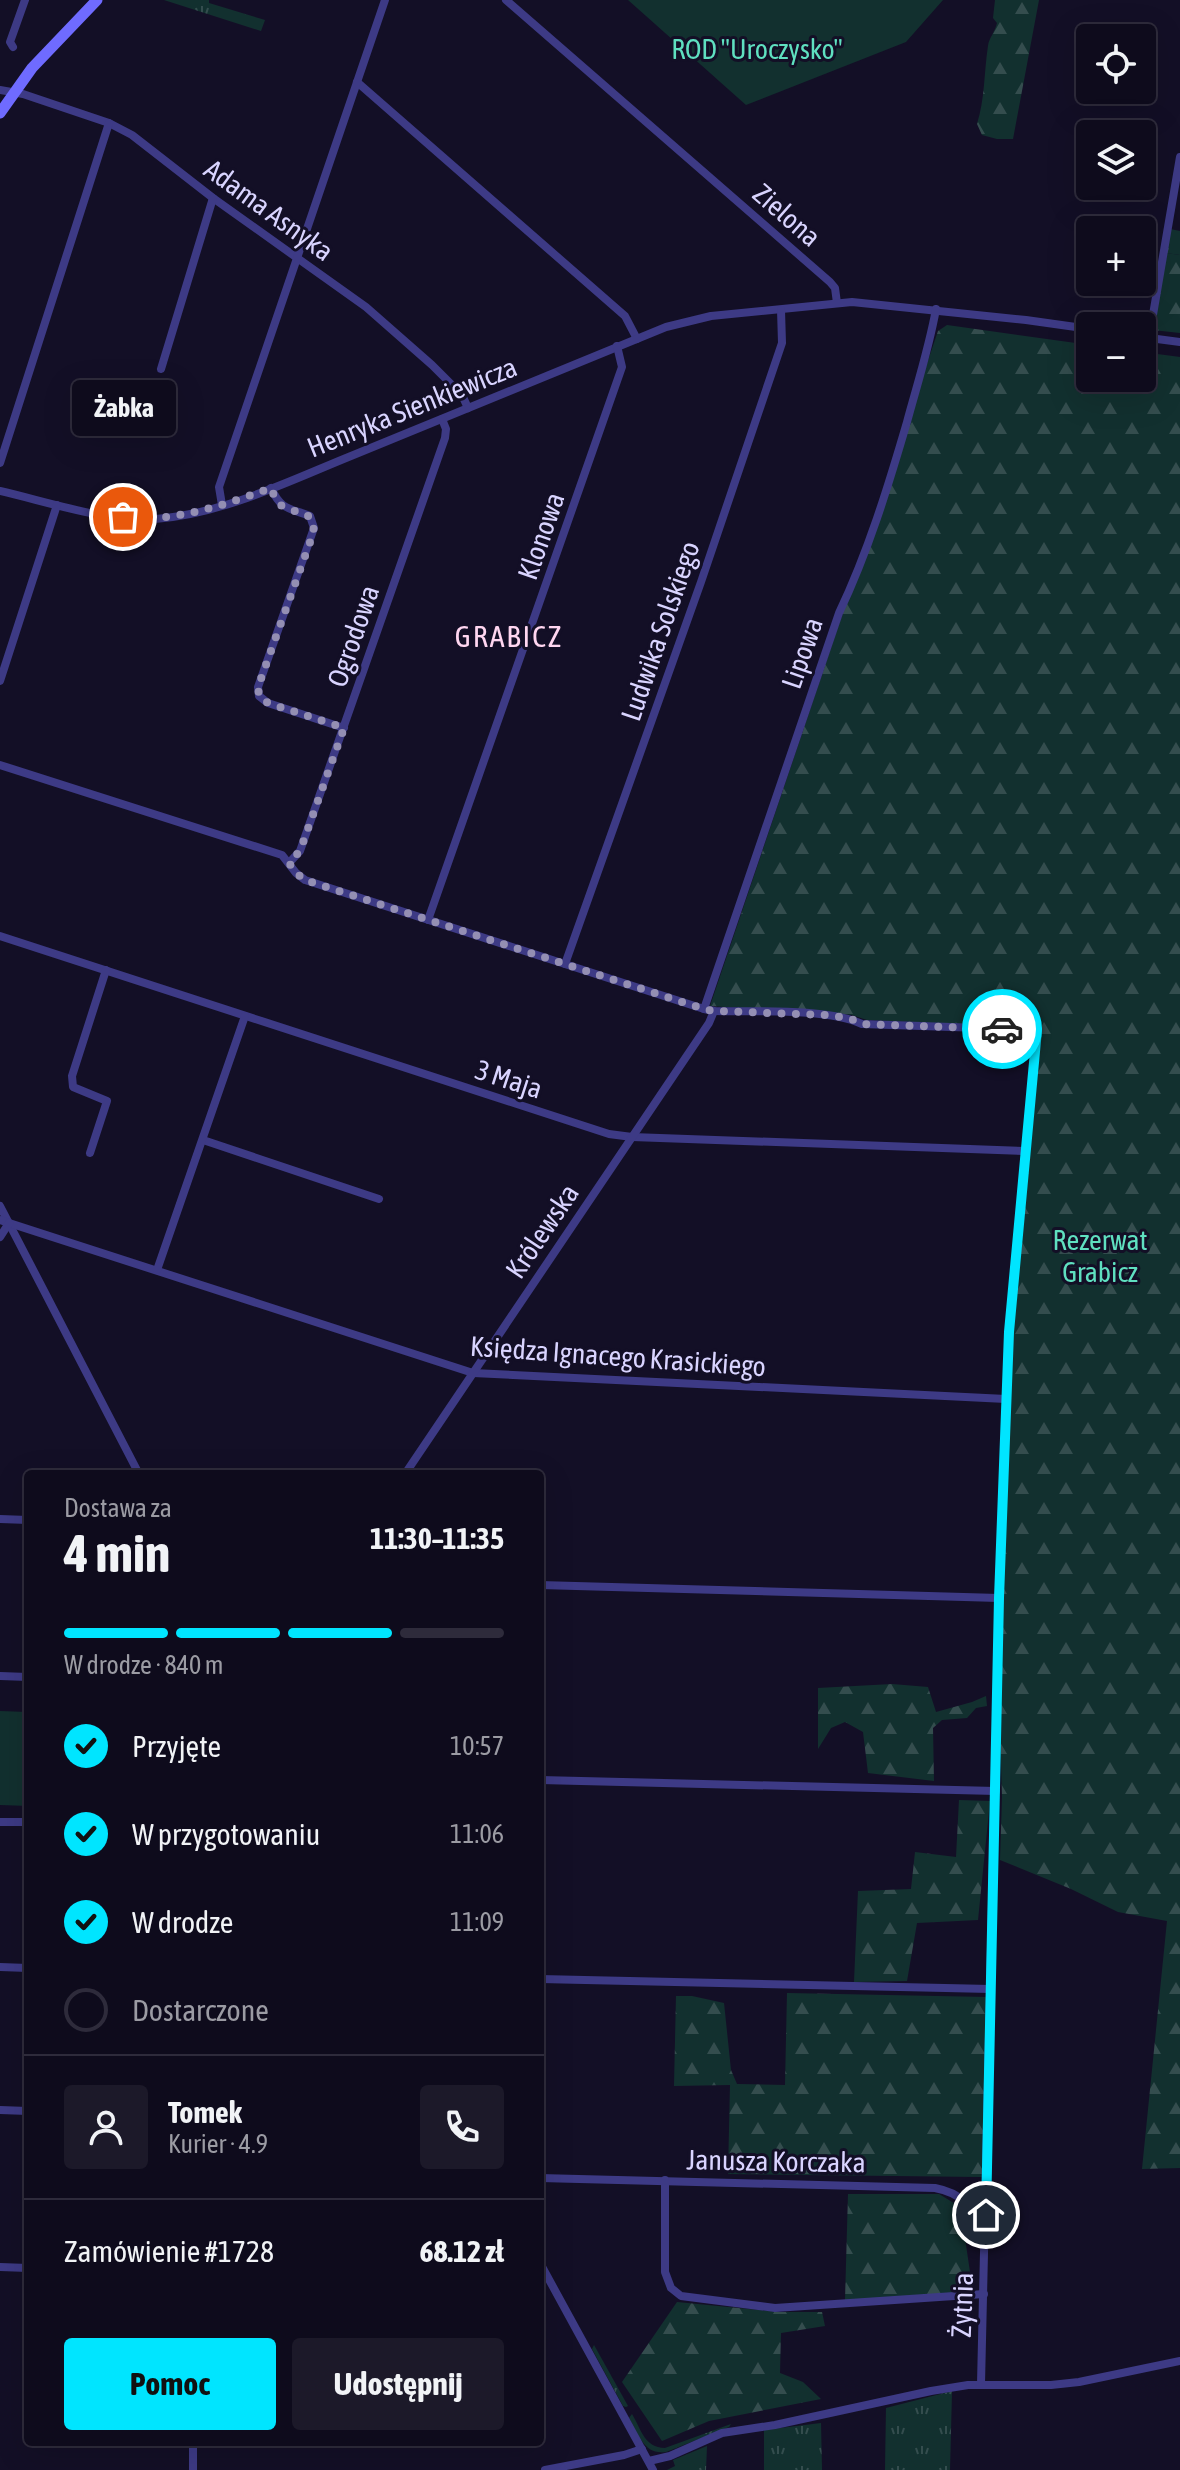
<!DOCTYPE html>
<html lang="pl">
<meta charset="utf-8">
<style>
body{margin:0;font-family:"Asap Condensed",sans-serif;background:#1c1929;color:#f1f3f6;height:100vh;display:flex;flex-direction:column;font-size:30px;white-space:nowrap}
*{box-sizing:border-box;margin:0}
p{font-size:26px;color:#9b9ba3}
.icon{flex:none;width:44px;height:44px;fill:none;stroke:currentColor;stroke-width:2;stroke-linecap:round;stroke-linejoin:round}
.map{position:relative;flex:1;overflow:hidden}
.sheet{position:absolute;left:24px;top:1470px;width:520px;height:976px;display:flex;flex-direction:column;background:#0e0b1c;border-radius:8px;box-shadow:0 8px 32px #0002,0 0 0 2px #2e2b3b}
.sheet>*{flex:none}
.fabs{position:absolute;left:1076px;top:24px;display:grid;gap:16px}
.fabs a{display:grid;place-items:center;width:80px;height:80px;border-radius:8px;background:#0e0b1c;box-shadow:0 8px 32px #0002,0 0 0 2px #2e2b3b;font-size:40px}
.pin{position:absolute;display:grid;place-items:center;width:68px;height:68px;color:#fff;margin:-34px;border:4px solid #fff;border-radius:50%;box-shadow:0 2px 8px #0007}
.courier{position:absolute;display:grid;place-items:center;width:80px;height:80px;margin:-40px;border:6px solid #00e5ff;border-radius:50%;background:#fff;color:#222;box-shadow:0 2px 10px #0007}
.bubble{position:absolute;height:56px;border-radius:8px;background:#0e0b1c;box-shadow:0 8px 32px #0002,0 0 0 2px #2e2b3b;font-size:26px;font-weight:700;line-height:56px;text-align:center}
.overview em{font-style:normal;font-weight:700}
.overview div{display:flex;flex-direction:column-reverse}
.overview{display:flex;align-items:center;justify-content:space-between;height:136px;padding:0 40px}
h1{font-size:52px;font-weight:700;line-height:60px}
.bar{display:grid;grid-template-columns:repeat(4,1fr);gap:12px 8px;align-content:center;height:96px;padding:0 40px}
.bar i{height:10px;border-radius:6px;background:#2e2b3b}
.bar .active{background:#00e5ff}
.bar p{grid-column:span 4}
.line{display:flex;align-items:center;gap:20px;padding:0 40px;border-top:2px solid #2e2b3b}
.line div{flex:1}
.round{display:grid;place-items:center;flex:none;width:84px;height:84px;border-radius:8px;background:#1c1929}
ol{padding:0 40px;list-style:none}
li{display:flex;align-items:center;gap:24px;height:88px}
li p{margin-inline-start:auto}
li .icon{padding:8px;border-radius:50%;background:#00e5ff;color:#111;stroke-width:4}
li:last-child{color:#9b9ba3}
li i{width:44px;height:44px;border:4px solid #2e2b3b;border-radius:50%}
.action{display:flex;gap:16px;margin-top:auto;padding:16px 40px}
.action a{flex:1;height:92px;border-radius:8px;background:#00e5ff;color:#111;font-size:32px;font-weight:700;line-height:92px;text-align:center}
.action a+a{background:#1c1929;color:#f1f3f6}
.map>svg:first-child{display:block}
.grass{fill:url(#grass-tufts)}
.forest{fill:url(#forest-firs)}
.garden{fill:#12302f}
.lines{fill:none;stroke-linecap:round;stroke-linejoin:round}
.street{stroke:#3d3a85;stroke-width:8}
.secondary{stroke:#6f6bff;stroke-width:11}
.done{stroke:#948fb3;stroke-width:8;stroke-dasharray:0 14.4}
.route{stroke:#00e5ff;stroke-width:10}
.labels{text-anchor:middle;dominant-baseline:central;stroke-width:6;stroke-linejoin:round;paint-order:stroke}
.park-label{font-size:28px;fill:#5fe0c0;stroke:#130f26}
.street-label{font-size:28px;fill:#d9d4ff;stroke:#130f26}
.neighbourhood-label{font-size:30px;letter-spacing:2px;fill:#ffd6f0;stroke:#130f26}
</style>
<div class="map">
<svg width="1180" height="2470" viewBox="0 0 1180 2470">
<defs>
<pattern id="grass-tufts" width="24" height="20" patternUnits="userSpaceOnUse" patternTransform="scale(2)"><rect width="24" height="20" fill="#12302f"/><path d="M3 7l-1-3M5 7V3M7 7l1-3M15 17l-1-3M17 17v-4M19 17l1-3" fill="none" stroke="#344d4e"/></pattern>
<pattern id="forest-firs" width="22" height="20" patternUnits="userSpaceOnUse" patternTransform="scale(2)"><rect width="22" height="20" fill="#12302f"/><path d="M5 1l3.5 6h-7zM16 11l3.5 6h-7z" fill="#344d4e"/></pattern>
</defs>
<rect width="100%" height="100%" fill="#130f26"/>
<g class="grass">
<polygon points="164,0 209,0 209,3 265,20 261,31"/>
<polygon points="1170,229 1180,231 1180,255 1166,253"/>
<polygon points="594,2345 628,2406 626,2407 623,2406 592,2349"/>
<polygon points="952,2391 950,2470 885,2470 886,2408"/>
<path d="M632 2414C642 2431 644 2447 665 2448L731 2424 729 2427 666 2452C644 2455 639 2435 629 2418Z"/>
<polygon points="821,2423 822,2470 764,2470 764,2430"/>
<polygon points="707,2446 706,2470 667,2470 675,2466 673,2460"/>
</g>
<g class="forest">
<path d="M995 0H1039L1013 139H997L982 135 977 124C985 99 984 72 988 46 989 38 995 32 997 23L993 18Z"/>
<polygon points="1166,253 1180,255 1180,333 1153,330"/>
<polygon points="947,325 1090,345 1090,378 1142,378 1142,352 1180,357 1180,2168 1142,2169 1167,1921 1118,1912 1071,1889 1000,1860 1002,1797 996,1589 1013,1335 1042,1028 867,1020 852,1015 710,1006 938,331"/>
<polygon points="892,1684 928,1687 936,1712 972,1702 986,1696 987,1706 976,1708 967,1718 942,1720 933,1728 934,1781 868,1773 863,1732 845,1722 831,1728 818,1749 818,1688"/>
<polygon points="959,1800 990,1801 978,1920 917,1923 907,1981 854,1982 858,1891 911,1889 915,1852 956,1857"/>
<polygon points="787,1993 986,1997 982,2177 728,2174 730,2085 674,2086 676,1996 692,1996 724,2003 731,2070 737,2084 785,2085"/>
<polygon points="848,2194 939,2194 957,2205 965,2238 972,2286 965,2293 845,2300"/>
<polygon points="677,2302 780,2312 822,2312 825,2326 781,2333 780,2373 803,2382 821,2399 709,2421 662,2441 622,2382"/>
</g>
<g class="garden">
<polygon points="628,0 943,0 906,42 746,105"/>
<polygon points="0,1711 28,1712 28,1806 0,1805"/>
</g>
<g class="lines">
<g class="street">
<polyline points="506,0 830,282 835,288 837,303"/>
<polyline points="13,47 10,42 25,0"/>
<polyline points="357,82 625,316 637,339"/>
<polyline points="0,90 23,94 109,123 132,135 213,198 366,307 432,365 462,395 468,408"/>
<polyline points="1142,337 1180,342"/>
<polyline points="1149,338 1180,157"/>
<polyline points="161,369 213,198"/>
<polyline points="0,463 109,123"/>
<path d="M271 488C281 510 289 508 310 516L314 528 258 687 259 696 268 703 344 728"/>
<path d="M0 491C48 502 106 522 155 519 223 514 289 481 351 456 456 414 561 369 666 327L711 316 852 302 1026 320 1090 329"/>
<polyline points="222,505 219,487 385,0"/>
<polyline points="0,681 57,505"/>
<path d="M0 765 282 855 296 873 305 880 704 1009 714 1011C755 1012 827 1008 862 1024L1037 1030 1009 1332 999 1598 981 2384"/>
<polyline points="289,863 300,851 445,438 446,429 442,419"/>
<polyline points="428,920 622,367 617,346"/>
<polyline points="0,936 609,1134 632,1137 1026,1151"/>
<polyline points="565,964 701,582 782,343 781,310"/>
<path d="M704 1009 839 613C868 552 888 487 907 422 917 385 929 348 936 309"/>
<polyline points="203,1140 379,1199"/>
<polyline points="90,1153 107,1101 73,1087 72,1076 106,970"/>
<polyline points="0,1206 139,1474"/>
<polyline points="0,1220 473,1373 1006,1399"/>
<polyline points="0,1237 9,1223"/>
<polyline points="157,1270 245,1016"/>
<polyline points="405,1474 709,1023 714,1011"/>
<polyline points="0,1519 28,1520"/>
<polyline points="540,1585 999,1598"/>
<polyline points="0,1676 28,1677"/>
<polyline points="540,1780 996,1791"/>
<polyline points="0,1822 28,1822"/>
<polyline points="0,1967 28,1968"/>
<polyline points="540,1979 991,1989"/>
<polyline points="0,2110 28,2111"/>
<path d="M540 2178 935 2188C966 2194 970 2208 983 2235"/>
<polyline points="665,2180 665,2272 671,2288 681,2296 775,2308 984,2294"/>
<polyline points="540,2263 653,2470"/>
<polyline points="0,2267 28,2268"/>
<polyline points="649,2461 670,2456 722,2433 775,2425 931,2391 968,2385 1051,2385 1079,2382 1180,2361"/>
<polyline points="193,2470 193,2442"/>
<polyline points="545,2470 624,2455 642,2449"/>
</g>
<polyline class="secondary" points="0,113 32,68 97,0"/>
</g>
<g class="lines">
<path class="done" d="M123 517C174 523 224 505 271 488 273 492 274 497 277 501 288 517 318 505 313 534L258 687 259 696 268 703 344 728 300 851 289 863 296 873 305 880 704 1009 714 1011 827 1015 849 1018 862 1024 1002 1029"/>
<polyline class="route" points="986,2215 999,1598 1009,1332 1037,1030 1002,1029"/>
</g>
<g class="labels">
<g class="park-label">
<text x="757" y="49">ROD "Uroczysko"</text>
<text x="1100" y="1240">Rezerwat<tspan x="1100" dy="32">Grabicz</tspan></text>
</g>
<g class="street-label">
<text transform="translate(269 210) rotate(36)">Adama Asnyka</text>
<text transform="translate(787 215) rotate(41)">Zielona</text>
<text transform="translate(412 407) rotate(-22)">Henryka Sienkiewicza</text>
<text transform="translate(541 536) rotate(-71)">Klonowa</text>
<text transform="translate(660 631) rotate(-71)">Ludwika Solskiego</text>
<text transform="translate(353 636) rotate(-71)">Ogrodowa</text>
<text transform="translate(802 653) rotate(-71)">Lipowa</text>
<text transform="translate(509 1079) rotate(18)">3 Maja</text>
<text transform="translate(542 1231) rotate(-56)">Królewska</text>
<text transform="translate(618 1356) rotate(4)">Księdza Ignacego Krasickiego</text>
<text transform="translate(776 2161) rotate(1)">Janusza Korczaka</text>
<text transform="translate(962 2305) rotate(-88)">Żytnia</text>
</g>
<g class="neighbourhood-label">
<text x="509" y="636">GRABICZ</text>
</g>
</g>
</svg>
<div class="fabs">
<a><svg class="icon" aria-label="locate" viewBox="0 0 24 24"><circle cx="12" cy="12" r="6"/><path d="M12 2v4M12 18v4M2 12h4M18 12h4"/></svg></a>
<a><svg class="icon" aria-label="layers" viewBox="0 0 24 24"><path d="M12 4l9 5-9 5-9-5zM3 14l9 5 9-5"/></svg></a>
<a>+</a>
<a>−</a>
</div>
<div class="pin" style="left:123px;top:517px;background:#ea580c"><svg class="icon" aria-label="bag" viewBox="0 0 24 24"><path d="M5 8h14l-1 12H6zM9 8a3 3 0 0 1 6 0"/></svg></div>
<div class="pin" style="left:986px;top:2215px;background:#1f2937"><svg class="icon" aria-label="home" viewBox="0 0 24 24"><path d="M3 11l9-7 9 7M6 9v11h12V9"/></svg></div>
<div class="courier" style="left:1002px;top:1029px"><svg class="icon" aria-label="car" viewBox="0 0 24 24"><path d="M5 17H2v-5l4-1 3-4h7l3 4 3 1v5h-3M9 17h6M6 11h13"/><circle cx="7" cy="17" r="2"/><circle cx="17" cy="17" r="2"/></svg></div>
<div class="bubble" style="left:72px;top:380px;width:104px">Żabka</div>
<section class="sheet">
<div class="overview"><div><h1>4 min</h1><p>Dostawa za</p></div><em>11:30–11:35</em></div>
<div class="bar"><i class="active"></i><i class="active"></i><i class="active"></i><i></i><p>W drodze · 840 m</p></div>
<ol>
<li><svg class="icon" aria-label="check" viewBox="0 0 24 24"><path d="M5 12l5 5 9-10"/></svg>Przyjęte<p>10:57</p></li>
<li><svg class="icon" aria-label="check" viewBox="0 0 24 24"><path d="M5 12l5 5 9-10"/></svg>W przygotowaniu<p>11:06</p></li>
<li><svg class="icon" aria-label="check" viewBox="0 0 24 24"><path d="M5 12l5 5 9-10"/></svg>W drodze<p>11:09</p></li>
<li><i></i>Dostarczone</li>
</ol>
<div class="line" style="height:144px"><a class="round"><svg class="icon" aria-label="person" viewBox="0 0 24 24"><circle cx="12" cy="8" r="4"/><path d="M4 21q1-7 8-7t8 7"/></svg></a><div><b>Tomek</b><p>Kurier · 4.9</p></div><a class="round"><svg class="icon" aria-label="phone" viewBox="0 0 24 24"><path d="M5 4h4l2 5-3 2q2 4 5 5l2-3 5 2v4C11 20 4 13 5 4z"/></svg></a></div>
<div class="line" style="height:104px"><div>Zamówienie #1728</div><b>68.12 zł</b></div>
<div class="action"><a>Pomoc</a><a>Udostępnij</a></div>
</section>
</div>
